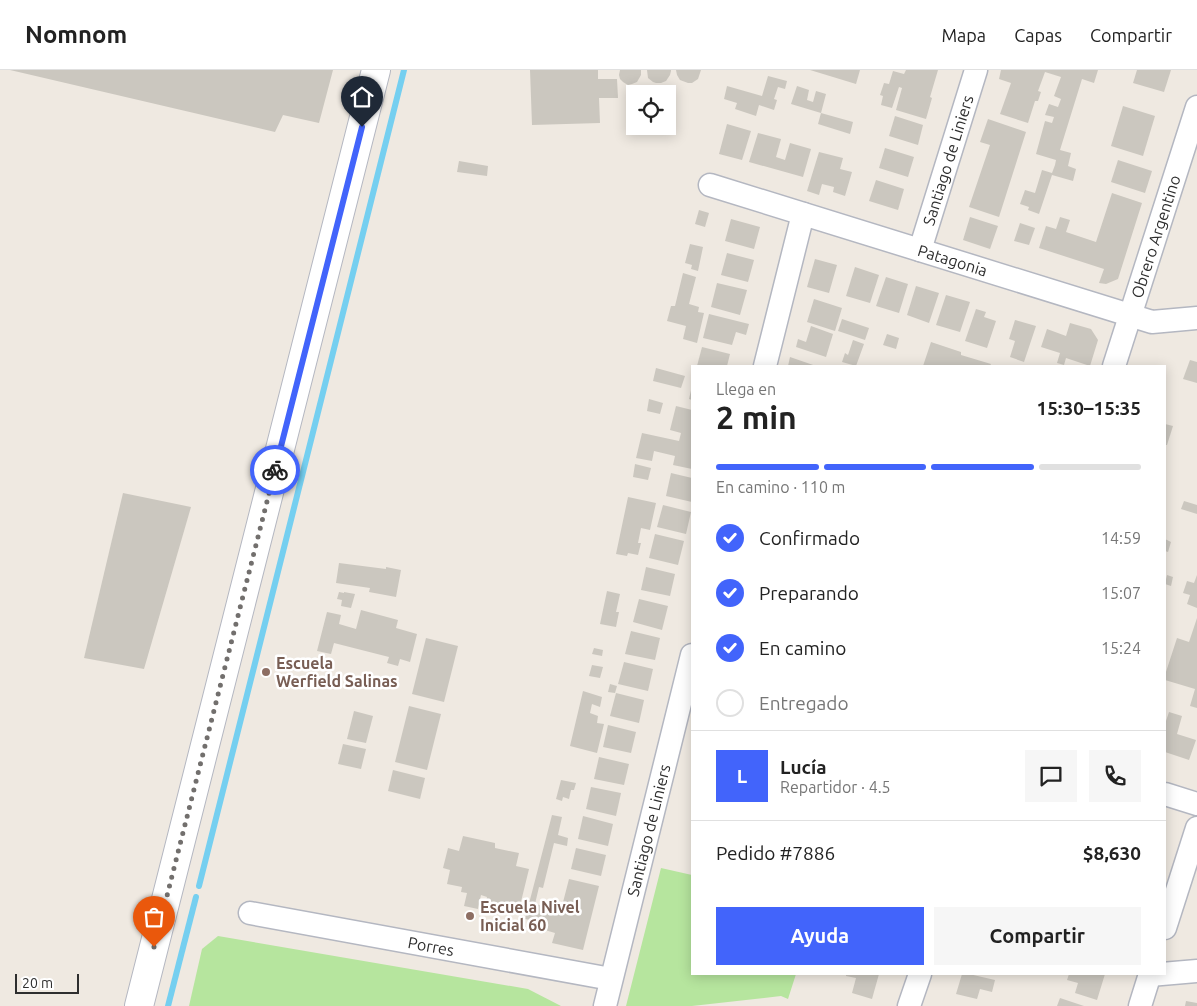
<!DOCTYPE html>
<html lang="es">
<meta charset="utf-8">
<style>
body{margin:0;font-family:Ubuntu,sans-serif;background:#f6f6f6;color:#222;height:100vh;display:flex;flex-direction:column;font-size:19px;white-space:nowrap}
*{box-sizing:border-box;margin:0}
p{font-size:16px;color:#767676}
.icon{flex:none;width:28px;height:28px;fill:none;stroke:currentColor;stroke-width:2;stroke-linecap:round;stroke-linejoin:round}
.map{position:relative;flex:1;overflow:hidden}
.details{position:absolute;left:691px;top:295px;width:475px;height:610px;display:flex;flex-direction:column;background:#fff;border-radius:0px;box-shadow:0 2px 12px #0003}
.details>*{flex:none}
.fabs{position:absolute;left:626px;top:15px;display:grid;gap:10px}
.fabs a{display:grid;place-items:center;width:50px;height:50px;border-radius:0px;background:#fff;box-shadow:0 2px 12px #0003;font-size:25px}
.scale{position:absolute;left:15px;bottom:12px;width:64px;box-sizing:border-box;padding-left:5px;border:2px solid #2e2e2e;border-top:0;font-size:14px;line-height:18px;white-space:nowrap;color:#2e2e2e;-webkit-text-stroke:4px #fff;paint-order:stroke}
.pin{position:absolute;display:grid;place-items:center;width:42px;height:42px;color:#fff;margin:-51px -21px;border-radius:50% 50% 50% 0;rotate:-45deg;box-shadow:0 0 5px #0007}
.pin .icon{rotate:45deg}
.courier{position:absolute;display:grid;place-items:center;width:50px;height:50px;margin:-25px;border:4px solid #4264fb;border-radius:50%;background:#fff;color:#222;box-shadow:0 1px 6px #0007}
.overview em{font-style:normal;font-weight:700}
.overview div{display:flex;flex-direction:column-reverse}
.overview{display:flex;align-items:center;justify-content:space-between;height:85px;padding:0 25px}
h1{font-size:32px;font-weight:700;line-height:38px}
.bar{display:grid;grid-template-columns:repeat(4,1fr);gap:8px 5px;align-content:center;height:60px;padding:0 25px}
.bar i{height:6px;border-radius:4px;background:#e0e0e0}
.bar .selected{background:#4264fb}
.bar p{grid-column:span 4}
.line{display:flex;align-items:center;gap:12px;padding:0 25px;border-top:1px solid #e0e0e0}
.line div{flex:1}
.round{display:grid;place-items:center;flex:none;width:52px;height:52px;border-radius:0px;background:#f6f6f6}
ol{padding:0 25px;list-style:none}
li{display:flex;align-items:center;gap:15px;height:55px}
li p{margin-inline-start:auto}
li .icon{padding:5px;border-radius:50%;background:#4264fb;color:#fff;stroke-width:4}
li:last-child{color:#767676}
li i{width:28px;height:28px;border:2px solid #e0e0e0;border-radius:50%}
.action{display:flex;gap:10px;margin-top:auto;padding:10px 25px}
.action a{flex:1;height:58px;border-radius:0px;background:#4264fb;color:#fff;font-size:20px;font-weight:700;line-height:58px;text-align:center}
.action a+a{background:#f6f6f6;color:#222}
header{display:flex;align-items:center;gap:30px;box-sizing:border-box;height:70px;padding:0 25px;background:#fff;border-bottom:1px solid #e0e0e0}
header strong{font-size:24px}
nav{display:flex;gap:28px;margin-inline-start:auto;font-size:18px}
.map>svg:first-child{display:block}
.green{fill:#b6e59e}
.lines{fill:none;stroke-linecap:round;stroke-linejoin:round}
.stream{stroke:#75cff0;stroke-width:6}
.building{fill:#cbc7bf}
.street-casing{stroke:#b4b7c1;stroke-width:25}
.secondary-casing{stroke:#b4b7c1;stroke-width:30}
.street{stroke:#fff;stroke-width:22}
.secondary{stroke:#fff;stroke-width:28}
.done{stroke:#726f6d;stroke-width:5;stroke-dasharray:0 9}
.route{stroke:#4264fb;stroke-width:6}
.education-dot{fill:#8d6e63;stroke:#fff;stroke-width:2}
.labels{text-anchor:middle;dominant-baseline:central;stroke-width:5;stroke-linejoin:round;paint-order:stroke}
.street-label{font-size:16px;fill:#2e2e2e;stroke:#fff}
.education-label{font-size:16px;font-weight:bold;fill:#785e54;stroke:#fff;text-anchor:start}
</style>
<header>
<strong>Nomnom</strong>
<nav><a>Mapa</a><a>Capas</a><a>Compartir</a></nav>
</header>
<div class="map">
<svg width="1197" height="936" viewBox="0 0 1197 936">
<rect width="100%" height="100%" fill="#efe9e1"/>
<g class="green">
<polygon points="661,798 692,805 692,904 796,904 788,929 781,926 692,936 626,936"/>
<polygon points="218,866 528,919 561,936 189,936 202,879"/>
</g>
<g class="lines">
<g class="stream">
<polyline points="199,816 404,0"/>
<polyline points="168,936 196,827"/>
</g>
</g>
<g class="building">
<polygon points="10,0 333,0 319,53 283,45 275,62"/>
<polygon points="530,0 598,0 598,9 617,9 618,28 599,28 600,53 532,55"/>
<polygon points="620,0 641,0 641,5 637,12 632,14 628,15 623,12 620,9 619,5"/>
<polygon points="647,0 671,0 671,1 670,5 666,11 661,13 656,13 653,12 648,8"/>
<polygon points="676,0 701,0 698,9 692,13 688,13 680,10 677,5"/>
<polygon points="810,0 860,0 856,14"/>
<polygon points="906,0 938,0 930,27 932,28 926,49 896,40 902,18 899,17 892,38 881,35 883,26 880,25 884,13 889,14 893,1 904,4"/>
<polygon points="1001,0 1098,0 1094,13 1082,9 1060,80 1071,83 1068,96 1076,99 1073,111 1052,105 1039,144 1028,140 1029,137 1020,134 1025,120 1035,123 1042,100 1052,103 1055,95 1056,90 1036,84 1045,51 1052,53 1054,47 1045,45 1049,34 1058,37 1061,29 1054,26 1061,7 1045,2 1038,21 1041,22 1038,31 1035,31 1028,53 1000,44 1011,13 999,9"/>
<polygon points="1137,0 1171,0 1164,22 1133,13"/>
<polygon points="768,6 787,11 785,19 778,17 774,29 777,30 774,40 759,35 756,46 735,39 737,33 724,29 727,16 762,26"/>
<polygon points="797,16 809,20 807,30 813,32 816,21 826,24 821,43 853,52 850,64 818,54 821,43 791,34"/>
<polygon points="1123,36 1155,46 1143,86 1111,76"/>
<polygon points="895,46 923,55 918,75 889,66"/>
<polygon points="988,49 1026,62 999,147 969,137 990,75 980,72"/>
<polygon points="727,54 751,61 742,90 719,84"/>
<polygon points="758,63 781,69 776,87 785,90 790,73 811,79 803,107 749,92"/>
<polygon points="885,78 914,87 908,107 879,98"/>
<polygon points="819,82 843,88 840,99 852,102 845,126 833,122 834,117 822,114 819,125 807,121"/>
<polygon points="1118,90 1152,101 1145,123 1111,112"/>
<polygon points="459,91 488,96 487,106 457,102"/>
<polygon points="876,110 904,119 898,140 869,131"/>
<polygon points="1112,123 1142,133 1118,209 1106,214 1099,213 1104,199 1039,178 1046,156 1056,159 1060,147 1070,150 1066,162 1096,172"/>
<polygon points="699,140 709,143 705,157 695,154"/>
<polygon points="970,147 998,156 990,179 963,170"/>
<polygon points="731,149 760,157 754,179 725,171"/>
<polygon points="1020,153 1035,158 1029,175 1014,171"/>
<polygon points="690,174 703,177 698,201 691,199 692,195 685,193"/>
<polygon points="727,183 754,190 748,212 721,205"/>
<polygon points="815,189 837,195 829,223 807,217"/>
<polygon points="855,197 879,205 870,233 846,226"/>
<polygon points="683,203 696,207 689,234 699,237 698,242 704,243 697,273 683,269 686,256 667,251 671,236 675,236"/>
<polygon points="886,207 908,214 899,243 876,236"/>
<polygon points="717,213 747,220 740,245 711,237"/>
<polygon points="916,216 939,223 929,253 907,245"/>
<polygon points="946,225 970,232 960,262 936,255"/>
<polygon points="814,229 842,238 835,261 807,252"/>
<polygon points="976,239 986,242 984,247 996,251 987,278 965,271"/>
<polygon points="709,244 749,254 746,265 736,262 732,275 703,268"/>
<polygon points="842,249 869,258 865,270 838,261"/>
<polygon points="1015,250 1036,256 1024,292 1010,287 1015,271 1009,269"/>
<polygon points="1070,253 1091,259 1098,270 1090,296 1066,288 1064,295 1057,293 1060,283 1041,277 1047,259 1066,266"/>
<polygon points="811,256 833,264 826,287 796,277 798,269 806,272"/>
<polygon points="887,264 899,268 896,279 883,275"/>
<polygon points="853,270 864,274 856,296 842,292 845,283 848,285"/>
<polygon points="931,272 961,282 961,285 991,294 990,296 923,296"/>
<polygon points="702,277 730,284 727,296 697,296"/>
<polygon points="790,287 816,296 788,296"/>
<polygon points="1190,290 1197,292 1197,313 1183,309"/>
<polygon points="656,298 685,306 681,318 653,311"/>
<polygon points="692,316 692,330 689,329"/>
<polygon points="649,329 663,333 660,344 647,341"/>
<polygon points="676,336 692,340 692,399 673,395 675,386 654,381 652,391 636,388 642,363 679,371 681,363 670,360"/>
<polygon points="1165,354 1173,356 1167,375 1165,375"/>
<polygon points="635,394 651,398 648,410 633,407"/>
<polygon points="671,403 692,408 692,432 666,426"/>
<polygon points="123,423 191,437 144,599 84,588"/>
<polygon points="628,427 656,433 650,460 641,458 638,473 641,473 638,485 628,483 627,486 616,484"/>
<polygon points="1184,431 1197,435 1197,444 1181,439"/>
<polygon points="663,435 691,442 686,464 657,457"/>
<polygon points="655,464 684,471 678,495 649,488"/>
<polygon points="1165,469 1171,472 1168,482 1165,481"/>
<polygon points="339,493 386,499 386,497 401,500 396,527 369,522 370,518 336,513"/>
<polygon points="646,497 675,504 670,526 641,520"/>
<polygon points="1167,505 1173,507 1171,516 1165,514"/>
<polygon points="1197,505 1197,538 1187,534 1190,525 1183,523 1187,511 1194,513"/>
<polygon points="607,521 620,524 616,542 619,542 616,557 600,554"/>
<polygon points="339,522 344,523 344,522 355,524 351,538 341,536 342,530 337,529"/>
<polygon points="639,529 668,536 662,560 633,552"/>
<polygon points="361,540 398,550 396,558 417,564 410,592 400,589 398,596 387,593 389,587 334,573 331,584 317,581 327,542 341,545 339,554 356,559"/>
<polygon points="1197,548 1197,638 1190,636 1195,619 1165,610 1165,605 1177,568 1189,572"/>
<polygon points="631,561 660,568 655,590 625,584"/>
<polygon points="426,568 458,576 444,632 412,624"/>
<polygon points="594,578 603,580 602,586 592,584"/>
<polygon points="624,592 653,599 648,621 618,614"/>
<polygon points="592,595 603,597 600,608 589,606"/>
<polygon points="610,614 617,616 615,623 608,622"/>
<polygon points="583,621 602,627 600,637 592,634 590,643 598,646 597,653 604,654 597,683 570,676"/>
<polygon points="616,623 644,630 639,653 610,646"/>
<polygon points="409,636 441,644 427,700 395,692"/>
<polygon points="354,641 373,646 366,673 347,669"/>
<polygon points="1169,642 1182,646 1177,664 1196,670 1189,690 1165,682 1165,654"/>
<polygon points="608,655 636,662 631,683 603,677"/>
<polygon points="343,674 366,679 361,699 338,694"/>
<polygon points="599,687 629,694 624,715 594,709"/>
<polygon points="393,700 425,708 420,729 388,721"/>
<polygon points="561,710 576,713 574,720 571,720 569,729 563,727 562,731 556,729"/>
<polygon points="591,717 621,723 616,746 586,739"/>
<polygon points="552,745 562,747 558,765 568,768 567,776 554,773 543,818 539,817 535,834 561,840 569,809 599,816 583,880 552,873 555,863 545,860 546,853 525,849"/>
<polygon points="583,746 613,754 608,776 578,769"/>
<polygon points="463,766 495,773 495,778 519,783 516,796 529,799 518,844 485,837 487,827 481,825 478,839 464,836 467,823 461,822 462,817 447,814 450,800 443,798 448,778 459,781"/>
<polygon points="576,778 606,785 601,806 571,799"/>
<polygon points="846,904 879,904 872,929 852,923 856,908 846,906"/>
<polygon points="962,904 969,904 995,910 992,922 980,919 977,929 956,924"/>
<polygon points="1069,904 1105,904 1097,930 1075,923 1078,913 1067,910"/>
<polygon points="1060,928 1084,936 1057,936"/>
<polygon points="1186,931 1197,933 1197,936 1185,936"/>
</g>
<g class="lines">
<g class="street-casing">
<g id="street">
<path id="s1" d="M710 115 1152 252 1197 248"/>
<path id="s2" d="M920 180 976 0"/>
<polyline points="765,296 803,144"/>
<path id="s3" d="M1114 296 1197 37"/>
<polyline points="1165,724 1197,734"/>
<path id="s4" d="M250 843 611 909"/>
<polyline points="1165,858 1197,758"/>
<polyline points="1150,905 1197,901"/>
<path id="s5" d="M605 936 692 585"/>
<polyline points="909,936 920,904"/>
<polyline points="1140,936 1150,904"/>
</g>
</g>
<g class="secondary-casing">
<polyline id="secondary" points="139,936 376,0"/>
</g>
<use href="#street" class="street"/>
<use href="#secondary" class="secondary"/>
</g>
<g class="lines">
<polyline class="done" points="154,877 275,400"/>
<polyline class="route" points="275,400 362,57"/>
</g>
<g class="education-dot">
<circle cx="266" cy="602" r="5"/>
<circle cx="470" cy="846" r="5"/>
</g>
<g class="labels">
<g class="street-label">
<text stroke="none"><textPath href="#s2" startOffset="94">Santiago de Liniers</textPath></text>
<text stroke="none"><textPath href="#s3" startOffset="136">Obrero Argentino</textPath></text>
<text stroke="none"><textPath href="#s1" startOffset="254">Patagonia</textPath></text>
<text stroke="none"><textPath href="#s5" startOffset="181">Santiago de Liniers</textPath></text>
<text stroke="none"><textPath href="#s4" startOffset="184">Porres</textPath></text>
</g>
<g class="education-label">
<text x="276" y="593">Escuela<tspan x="276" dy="18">Werfield Salinas</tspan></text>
<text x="480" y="837">Escuela Nivel<tspan x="480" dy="18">Inicial 60</tspan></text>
</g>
</g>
</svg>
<div class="fabs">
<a><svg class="icon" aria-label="locate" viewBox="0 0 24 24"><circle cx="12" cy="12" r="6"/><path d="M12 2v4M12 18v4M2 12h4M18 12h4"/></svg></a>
</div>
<div class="scale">20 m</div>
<div class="pin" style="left:154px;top:877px;background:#ea580c"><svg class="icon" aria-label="bag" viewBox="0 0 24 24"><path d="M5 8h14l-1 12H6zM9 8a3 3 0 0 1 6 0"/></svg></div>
<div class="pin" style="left:362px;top:57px;background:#1f2937"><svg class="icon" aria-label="home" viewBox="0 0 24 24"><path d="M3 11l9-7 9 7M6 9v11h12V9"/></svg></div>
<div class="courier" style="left:275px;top:400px"><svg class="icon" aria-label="bike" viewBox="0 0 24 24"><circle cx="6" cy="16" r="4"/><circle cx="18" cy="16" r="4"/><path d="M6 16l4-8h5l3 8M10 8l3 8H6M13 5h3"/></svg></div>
<section class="details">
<div class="overview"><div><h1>2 min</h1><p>Llega en</p></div><em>15:30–15:35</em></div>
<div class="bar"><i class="selected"></i><i class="selected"></i><i class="selected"></i><i></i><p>En camino · 110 m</p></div>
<ol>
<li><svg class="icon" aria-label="check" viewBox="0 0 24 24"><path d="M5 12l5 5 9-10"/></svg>Confirmado<p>14:59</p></li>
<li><svg class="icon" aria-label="check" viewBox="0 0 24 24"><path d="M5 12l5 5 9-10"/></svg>Preparando<p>15:07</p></li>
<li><svg class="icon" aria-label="check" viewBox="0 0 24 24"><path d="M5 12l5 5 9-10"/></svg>En camino<p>15:24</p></li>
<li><i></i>Entregado</li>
</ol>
<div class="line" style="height:90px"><b class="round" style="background:#4264fb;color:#fff">L</b><div><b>Lucía</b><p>Repartidor · 4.5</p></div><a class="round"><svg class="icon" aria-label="chat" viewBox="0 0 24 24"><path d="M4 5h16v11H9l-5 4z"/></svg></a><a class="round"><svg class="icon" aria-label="phone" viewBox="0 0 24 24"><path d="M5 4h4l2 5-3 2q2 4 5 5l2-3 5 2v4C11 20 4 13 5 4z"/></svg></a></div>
<div class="line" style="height:65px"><div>Pedido #7886</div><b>$8,630</b></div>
<div class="action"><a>Ayuda</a><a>Compartir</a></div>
</section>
</div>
